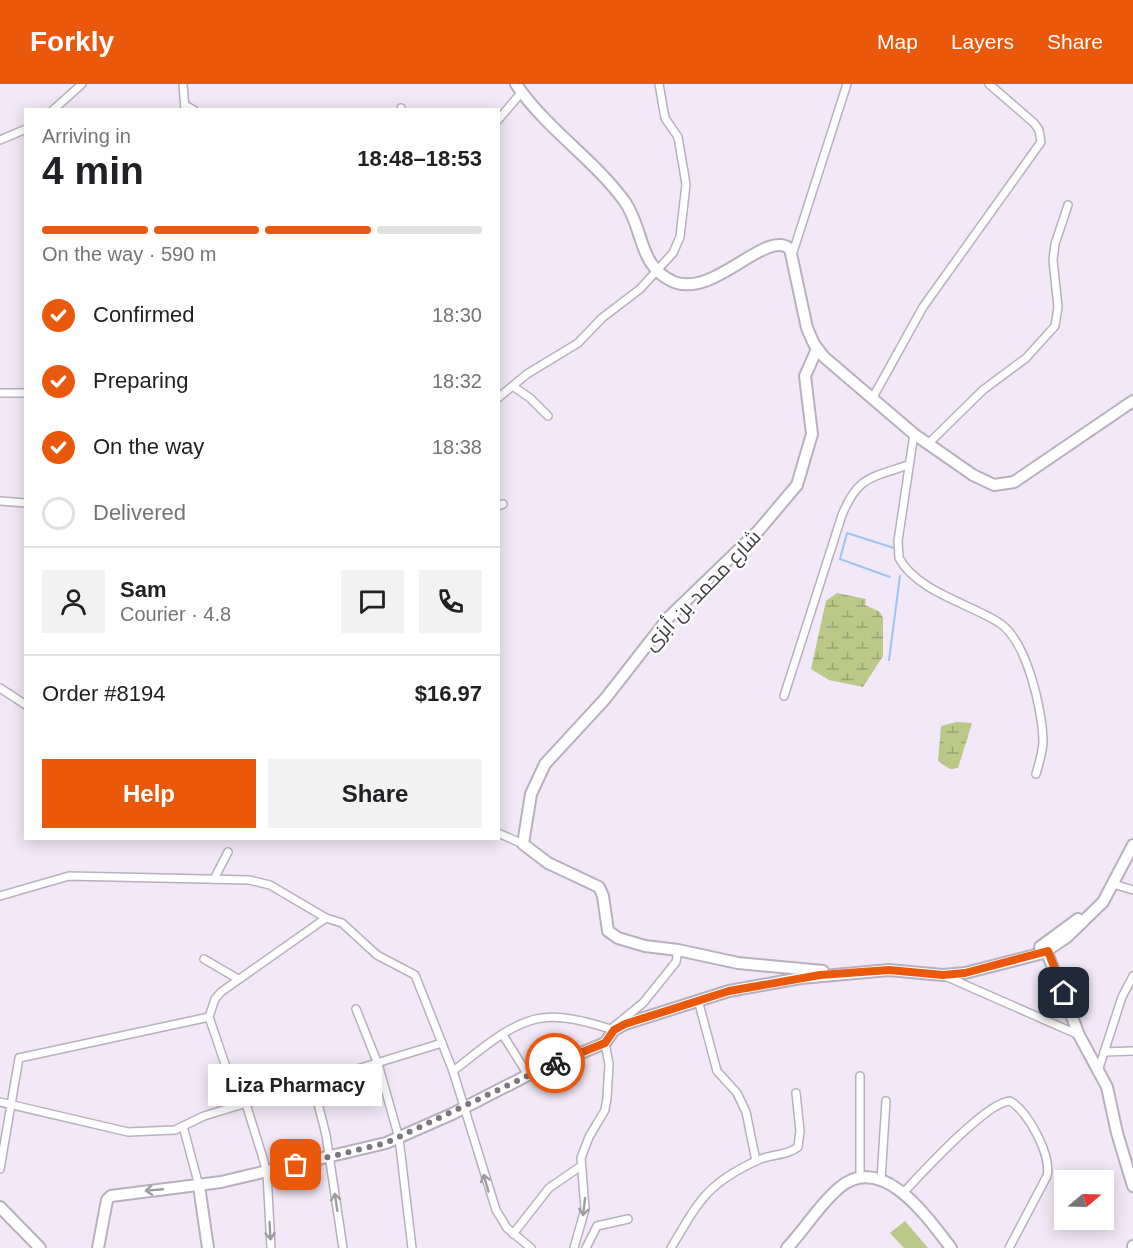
<!DOCTYPE html>
<meta charset="utf-8">
<style>
body{margin:0;font-family:Helvetica,Cairo,sans-serif;background:#f2f2f2;color:#202124;height:100vh;display:flex;flex-direction:column;font-size:22px;white-space:nowrap}
*{box-sizing:border-box;margin:0}
p{font-size:20px;color:#757577}
.icon{flex:none;width:33px;height:33px;fill:none;stroke:currentColor;stroke-width:2;stroke-linecap:round;stroke-linejoin:round}
.map{position:relative;flex:1;overflow:hidden}
.drawer{position:absolute;left:24px;top:24px;width:476px;height:732px;display:flex;flex-direction:column;background:#fff;border-radius:0px;box-shadow:0 3px 15px #0003}
.drawer>*{flex:none}
.needle{width:39px;rotate:71deg}
.fabs{position:absolute;left:1054px;top:1086px;display:grid;gap:12px}
.fabs a{display:grid;place-items:center;width:60px;height:60px;border-radius:0px;background:#fff;box-shadow:0 3px 15px #0003;font-size:30px}
.pin{position:absolute;display:grid;place-items:center;width:51px;height:51px;color:#fff;margin:-26px;border-radius:12px;box-shadow:0 3px 9px #0006}
.courier{position:absolute;display:grid;place-items:center;width:60px;height:60px;margin:-30px;border:4px solid #ea580c;border-radius:50%;background:#fff;color:#222;box-shadow:0 2px 8px #0007}
.bubble{position:absolute;height:42px;border-radius:0px;background:#fff;box-shadow:0 3px 15px #0003;font-size:20px;font-weight:800;line-height:42px;text-align:center}
.summary em{font-style:normal;font-weight:800}
.summary div{display:flex;flex-direction:column-reverse}
.summary{display:flex;align-items:center;justify-content:space-between;height:102px;padding:0 18px}
h1{font-size:39px;font-weight:800;line-height:45px}
.bar{display:grid;grid-template-columns:repeat(4,1fr);gap:9px 6px;align-content:center;height:72px;padding:0 18px}
.bar i{height:8px;border-radius:4px;background:#e0e0e0}
.bar .on{background:#ea580c}
.bar p{grid-column:span 4}
.line{display:flex;align-items:center;gap:15px;padding:0 18px;border-top:2px solid #e0e0e0}
.line div{flex:1}
.round{display:grid;place-items:center;flex:none;width:63px;height:63px;border-radius:0px;background:#f2f2f2}
ol{padding:0 18px;list-style:none}
li{display:flex;align-items:center;gap:18px;height:66px}
li p{margin-inline-start:auto}
li .icon{padding:6px;border-radius:50%;background:#ea580c;color:#fff;stroke-width:4}
li:last-child{color:#757577}
li i{width:33px;height:33px;border:3px solid #e0e0e0;border-radius:50%}
.action{display:flex;gap:12px;margin-top:auto;padding:12px 18px}
.action a{flex:1;height:69px;border-radius:0px;background:#ea580c;color:#fff;font-size:24px;font-weight:800;line-height:69px;text-align:center}
.action a+a{background:#f2f2f2;color:#202124}
header{display:flex;align-items:center;gap:36px;box-sizing:border-box;height:84px;padding:0 30px;background:#ea580c;color:#fff}
header strong{font-size:28px}
nav{display:flex;gap:33px;margin-inline-start:auto;font-size:21px}
.map>svg:first-child{display:block}
.green{fill:#bbc888}
.wetland{fill:url(#wetland-marsh)}
.lines{fill:none;stroke-linecap:round;stroke-linejoin:round}
.stream{stroke:#9cc5f4;stroke-width:2}
.street-casing{stroke:#b9b0be;stroke-width:10}
.secondary-casing{stroke:#b9b0be;stroke-width:14}
.street{stroke:#fff;stroke-width:7}
.secondary{stroke:#fff;stroke-width:10}
.oneway{stroke:#9e9ca0}
.done{stroke:#7d7780;stroke-width:6;stroke-dasharray:0 10.8}
.route{stroke:#ea580c;stroke-width:8}
.labels{text-anchor:middle;dominant-baseline:central;stroke-width:5;stroke-linejoin:round;paint-order:stroke}
.street-label{font-size:20px;fill:#3e3a40;stroke:#fff}
</style>
<header>
<strong>Forkly</strong>
<nav><a>Map</a><a>Layers</a><a>Share</a></nav>
</header>
<div class="map">
<svg width="1133" height="1164" viewBox="0 0 1133 1164">
<defs>
<pattern id="wetland-marsh" width="20" height="14" patternUnits="userSpaceOnUse" patternTransform="scale(1.5)"><rect width="20" height="14" fill="#bbc888"/><path d="M1 5h8M5 5V1M11 12h8M15 12V8" fill="none" stroke="#99a371"/></pattern>
</defs>
<rect width="100%" height="100%" fill="#f2e8f7"/>
<polygon class="green" points="905,1137 928,1164 904,1164 890,1149"/>
<g class="wetland">
<polygon points="837,509 866,515 865,521 880,528 883,534 883,572 863,603 829,596 811,585 826,517"/>
<polygon points="956,638 972,639 958,684 950,685 938,677 941,642"/>
</g>
<g class="lines">
<g class="stream">
<polyline points="890,493 840,475 847,449 894,464"/>
<polyline points="889,576 900,492"/>
</g>
<g class="street-casing">
<g id="street">
<polyline points="183,0 185,26"/>
<polyline points="185,21 194,26"/>
<polyline points="401,24 401,26"/>
<polyline points="53,26 82,0"/>
<polyline points="498,36 521,9"/>
<polyline points="0,56 26,45"/>
<polyline points="793,168 847,0"/>
<polyline points="514,303 530,314 548,332"/>
<polyline points="0,309 26,309"/>
<polyline points="498,314 527,290 578,259 602,234 640,205 673,169 680,153 686,100 678,53 665,34 659,0"/>
<polyline points="872,315 923,223 1041,58 1039,46 1034,39 989,0"/>
<path d="M914 350 898 457 899 474C918 508 968 519 998 538 1027 555 1043 628 1043 659 1042 670 1039 680 1036 690"/>
<polyline points="928,360 983,306 1026,274 1055,242 1058,223 1053,176 1055,160 1068,121"/>
<polyline points="0,417 26,419"/>
<polyline points="498,422 503,420"/>
<polyline points="0,604 26,621"/>
<path d="M784 612 842 431C858 392 871 394 908 381"/>
<polyline points="498,749 523,760"/>
<polyline points="214,795 228,768"/>
<polyline points="1113,800 1133,806"/>
<polyline points="0,812 69,792 249,796 270,801 326,834"/>
<polyline points="204,875 238,895"/>
<polyline points="945,892 1079,951"/>
<polyline points="698,916 717,987 737,1009 746,1028 756,1077"/>
<polyline points="356,925 378,980 399,1054 412,1164"/>
<polyline points="209,933 215,915 221,908 326,834 342,839 377,871 415,891 453,987 496,1126 507,1144 531,1164"/>
<polyline points="209,933 225,980 246,1020 262,1071 267,1089 271,1164"/>
<polyline points="611,945 643,919 676,878 678,866"/>
<polyline points="503,951 528,991"/>
<polyline points="1104,968 1133,967"/>
<polyline points="1099,984 1122,913 1133,892"/>
<path d="M453 987C477 969 506 942 536 935 560 929 591 939 614 946"/>
<polyline points="860,992 860,1093"/>
<polyline points="313,1000 326,1051 343,1164"/>
<polyline points="0,1018 128,1048 175,1046 204,1032 442,959"/>
<polyline points="183,1042 199,1102"/>
<polyline points="0,1085 19,974 209,933"/>
<polyline points="881,1096 886,1017"/>
<path d="M903 1109C921 1090 986 1018 1010 1017 1028 1027 1052 1072 1047 1092L1009 1164"/>
<polyline points="513,1150 549,1104 581,1082"/>
<polyline points="574,1164 585,1125 581,1074 589,1053 605,1026 607,1014 609,980 605,959"/>
<polyline points="586,1164 597,1142 628,1135"/>
<path d="M671 1164C699 1117 706 1100 758 1076 771 1070 787 1072 798 1063L800 1047 796 1009"/>
</g>
</g>
<g class="secondary-casing">
<g id="secondary">
<path d="M516 0C546 45 594 75 625 118 644 145 638 183 674 198 715 214 766 144 790 165L807 244 814 260 824 273 914 350 973 391 994 401 1014 398 1133 317"/>
<polyline points="817,265 805,292 812,350 797,401 759,446 669,533 605,615 545,680 531,710 523,760 548,779 599,803 603,812 608,847 618,854 645,862 678,866 738,879 823,887"/>
<polyline points="1044,861 1079,951 1107,1003 1117,1049 1133,1102"/>
<polyline points="1040,863 1078,835"/>
<polyline points="199,1102 208,1164"/>
<polyline points="0,1123 40,1164"/>
<polyline points="98,1164 107,1116 111,1112 221,1098 386,1059 452,1030 528,991 605,959 614,946 625,940 729,907 801,894 889,886 943,891 965,889 1043,869 1067,853 1103,818 1133,761"/>
<path d="M787 1164C805 1145 819 1121 839 1104 882 1067 928 1134 951 1164"/>
<polyline points="1133,1164 1133,1162"/>
</g>
</g>
<use href="#street" class="street"/>
<use href="#secondary" class="secondary"/>
</g>
<defs><path id="oneway-shaft" d="M-6 0H5M1.5-3L5.5 0L1.5 3" fill="none" stroke-width="1.6" stroke-linecap="round" stroke-linejoin="round" transform="scale(1.5)"/></defs>
<g class="oneway">
<use href="#oneway-shaft" transform="translate(486 1099) rotate(-106)"/>
<use href="#oneway-shaft" transform="translate(154 1106) rotate(175)"/>
<use href="#oneway-shaft" transform="translate(336 1118) rotate(-99)"/>
<use href="#oneway-shaft" transform="translate(584 1123) rotate(97)"/>
<use href="#oneway-shaft" transform="translate(270 1147) rotate(87)"/>
</g>
<g class="lines">
<polyline class="done" points="296,1081 386,1059 555,979"/>
<polyline class="route" points="555,979 605,959 614,946 625,940 729,907 820,891 889,886 943,891 965,889 1048,867 1064,909"/>
</g>
<g class="labels">
<g class="street-label">
<text transform="translate(702 506) rotate(-46)">شارع محمد بن أبزى</text>
</g>
</g>
</svg>
<div class="fabs">
<a><svg class="needle" viewBox="-14 -14 28 28"><path d="M0-13l5 13h-10z" fill="#e53935"/><path d="M0 13l5-13h-10z" fill="#757577"/></svg></a>
</div>
<div class="pin" style="left:296px;top:1081px;background:#ea580c"><svg class="icon" aria-label="bag" viewBox="0 0 24 24"><path d="M5 8h14l-1 12H6zM9 8a3 3 0 0 1 6 0"/></svg></div>
<div class="pin" style="left:1064px;top:909px;background:#1f2937"><svg class="icon" aria-label="home" viewBox="0 0 24 24"><path d="M3 11l9-7 9 7M6 9v11h12V9"/></svg></div>
<div class="courier" style="left:555px;top:979px"><svg class="icon" aria-label="bike" viewBox="0 0 24 24"><circle cx="6" cy="16" r="4"/><circle cx="18" cy="16" r="4"/><path d="M6 16l4-8h5l3 8M10 8l3 8H6M13 5h3"/></svg></div>
<div class="bubble" style="left:208px;top:980px;width:174px">Liza Pharmacy</div>
<section class="drawer">
<div class="summary"><div><h1>4 min</h1><p>Arriving in</p></div><em>18:48–18:53</em></div>
<div class="bar"><i class="on"></i><i class="on"></i><i class="on"></i><i></i><p>On the way · 590 m</p></div>
<ol>
<li><svg class="icon" aria-label="check" viewBox="0 0 24 24"><path d="M5 12l5 5 9-10"/></svg>Confirmed<p>18:30</p></li>
<li><svg class="icon" aria-label="check" viewBox="0 0 24 24"><path d="M5 12l5 5 9-10"/></svg>Preparing<p>18:32</p></li>
<li><svg class="icon" aria-label="check" viewBox="0 0 24 24"><path d="M5 12l5 5 9-10"/></svg>On the way<p>18:38</p></li>
<li><i></i>Delivered</li>
</ol>
<div class="line" style="height:108px"><a class="round"><svg class="icon" aria-label="person" viewBox="0 0 24 24"><circle cx="12" cy="8" r="4"/><path d="M4 21q1-7 8-7t8 7"/></svg></a><div><b>Sam</b><p>Courier · 4.8</p></div><a class="round"><svg class="icon" aria-label="chat" viewBox="0 0 24 24"><path d="M4 5h16v11H9l-5 4z"/></svg></a><a class="round"><svg class="icon" aria-label="phone" viewBox="0 0 24 24"><path d="M5 4h4l2 5-3 2q2 4 5 5l2-3 5 2v4C11 20 4 13 5 4z"/></svg></a></div>
<div class="line" style="height:78px"><div>Order #8194</div><b>$16.97</b></div>
<div class="action"><a>Help</a><a>Share</a></div>
</section>
</div>
